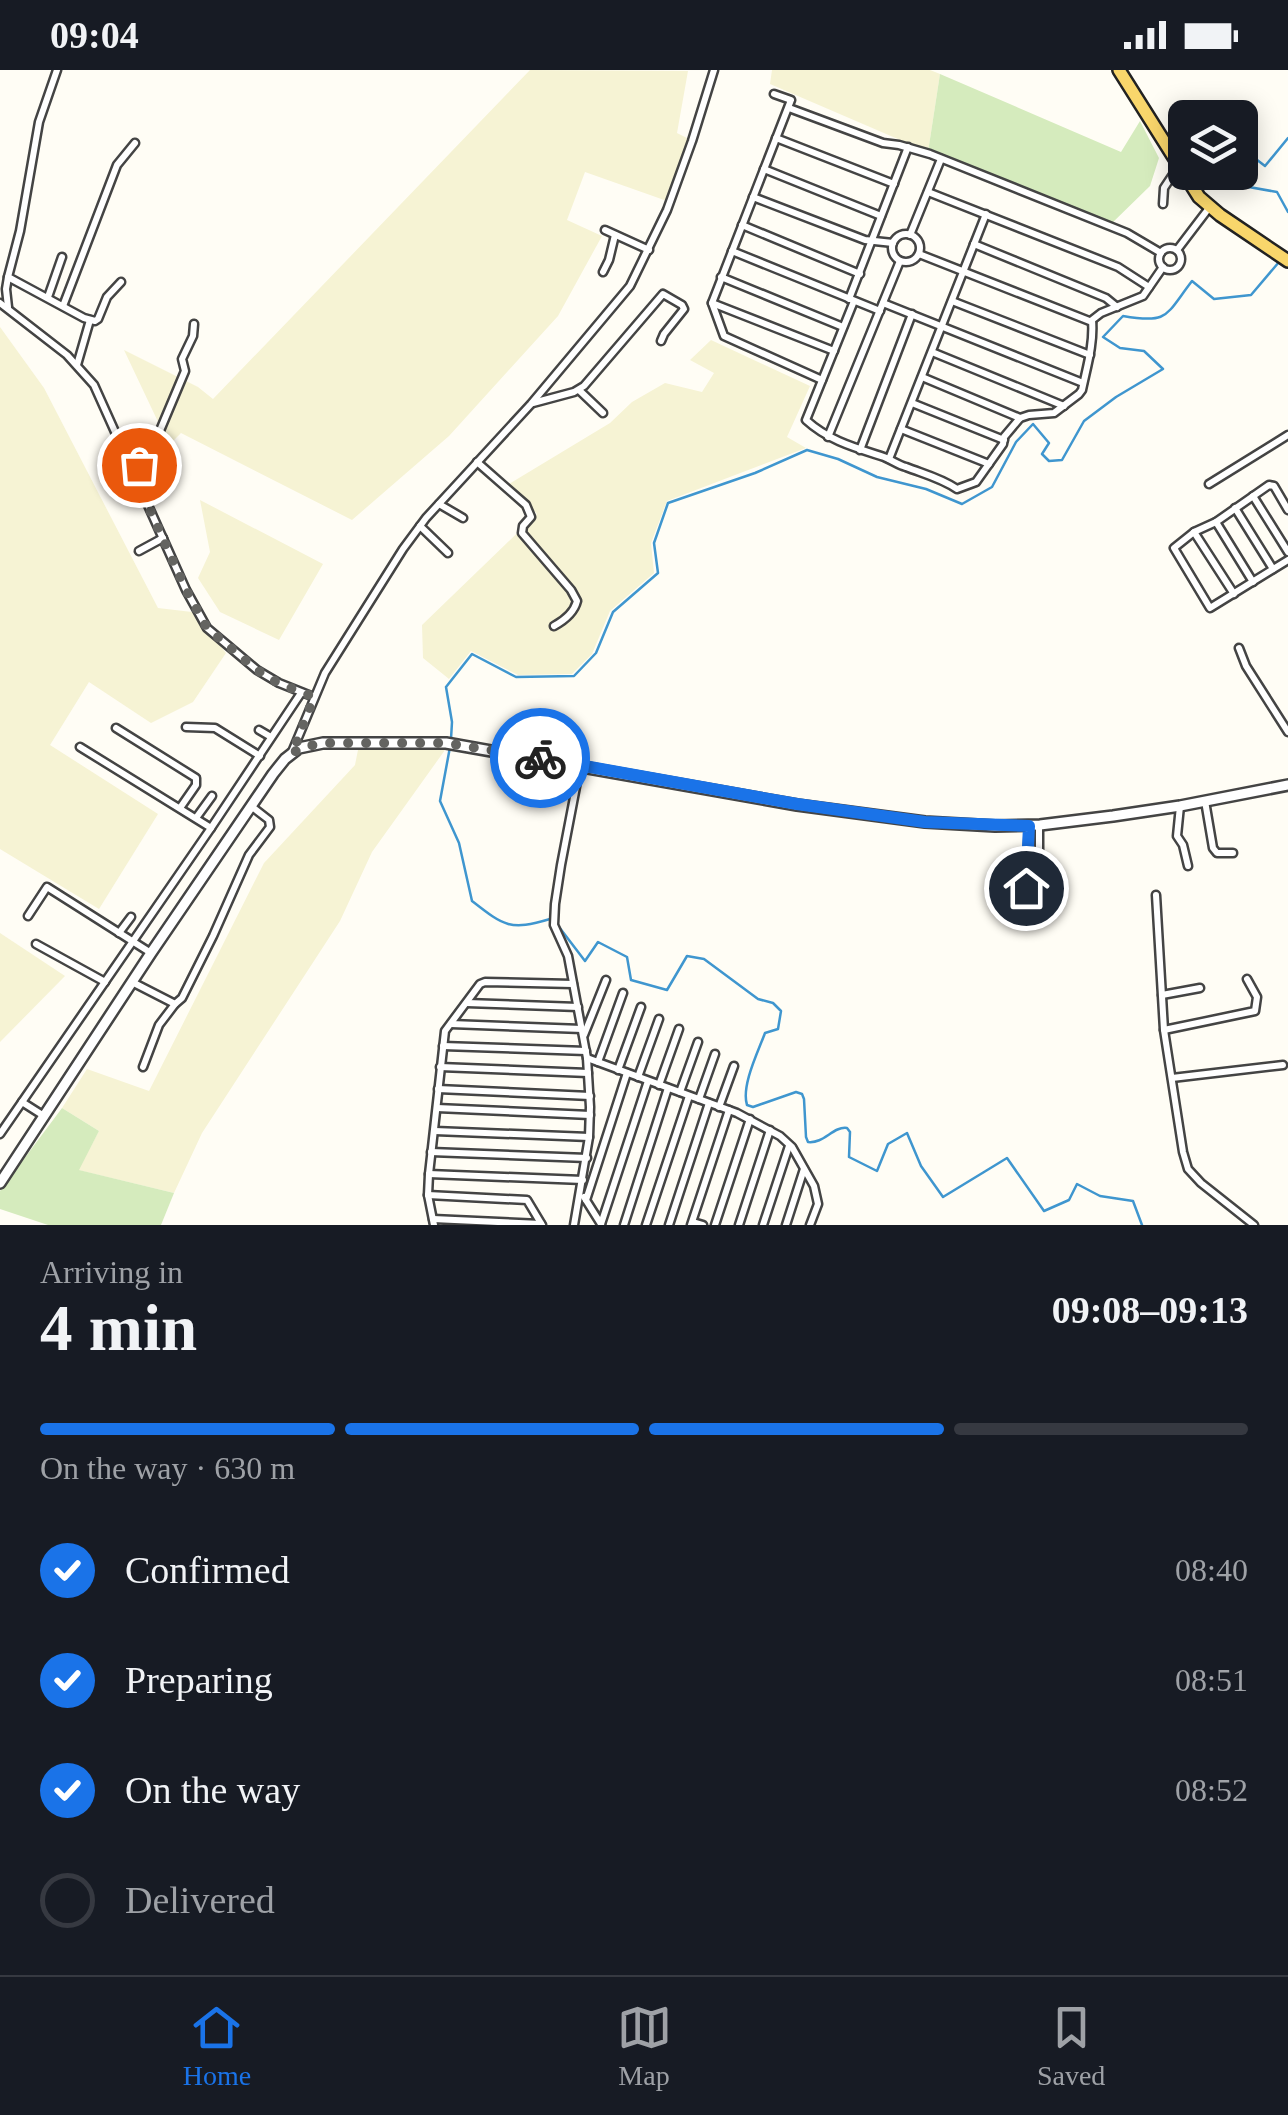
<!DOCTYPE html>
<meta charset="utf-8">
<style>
body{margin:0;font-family:"Times New Roman",serif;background:#242831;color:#f1f3f6;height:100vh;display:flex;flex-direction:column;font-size:38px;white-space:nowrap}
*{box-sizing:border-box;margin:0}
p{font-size:32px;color:#9ea1a6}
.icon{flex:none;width:55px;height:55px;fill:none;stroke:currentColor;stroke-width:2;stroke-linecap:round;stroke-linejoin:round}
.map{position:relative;height:1155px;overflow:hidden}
.side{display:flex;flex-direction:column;background:#171b24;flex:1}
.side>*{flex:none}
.buttons{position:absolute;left:1168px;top:30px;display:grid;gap:20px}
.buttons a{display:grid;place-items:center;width:90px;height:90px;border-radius:15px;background:#171b24;box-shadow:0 5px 25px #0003;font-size:50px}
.pin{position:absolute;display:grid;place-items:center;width:85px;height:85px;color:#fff;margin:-42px;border:5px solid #fff;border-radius:50%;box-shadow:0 2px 10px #0007}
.courier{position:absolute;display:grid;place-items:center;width:100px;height:100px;margin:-50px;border:8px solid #1a73e8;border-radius:50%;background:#fff;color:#222;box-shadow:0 2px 12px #0007}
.summary em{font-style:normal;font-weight:700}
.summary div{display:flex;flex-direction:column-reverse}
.summary{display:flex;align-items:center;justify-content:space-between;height:170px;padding:0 40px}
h1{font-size:65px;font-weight:700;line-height:75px}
.bar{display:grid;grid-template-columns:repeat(4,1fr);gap:15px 10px;align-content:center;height:120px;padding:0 40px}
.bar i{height:12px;border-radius:8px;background:#363941}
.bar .current{background:#1a73e8}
.bar p{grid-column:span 4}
ol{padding:0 40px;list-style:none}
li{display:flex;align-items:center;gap:30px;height:110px}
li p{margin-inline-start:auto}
li .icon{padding:10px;border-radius:50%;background:#1a73e8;color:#fff;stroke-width:4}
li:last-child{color:#9ea1a6}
li i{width:55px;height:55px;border:5px solid #363941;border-radius:50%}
.status{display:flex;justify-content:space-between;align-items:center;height:70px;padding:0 50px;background:#171b24;direction:ltr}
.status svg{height:28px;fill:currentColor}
.menu{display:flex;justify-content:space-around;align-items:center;height:140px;border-top:2px solid #363941;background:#171b24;font-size:28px;color:#9ea1a6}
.menu a{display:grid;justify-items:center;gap:5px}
.menu .current{color:#1a73e8}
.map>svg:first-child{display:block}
.farmland{fill:#f6f3d4}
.green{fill:#d5ebbd}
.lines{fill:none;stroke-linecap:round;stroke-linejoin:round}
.stream{stroke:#3f96cf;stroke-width:2.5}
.minor-casing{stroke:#444;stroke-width:11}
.tertiary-casing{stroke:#444;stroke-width:14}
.primary-casing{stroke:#222;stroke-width:16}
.minor{stroke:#fff;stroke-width:6}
.tertiary{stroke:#fff;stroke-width:9}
.primary{stroke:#f9d66b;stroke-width:11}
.done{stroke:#646461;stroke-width:10;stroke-dasharray:0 18}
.route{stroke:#1a73e8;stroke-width:12}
</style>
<div class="status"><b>09:04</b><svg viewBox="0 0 49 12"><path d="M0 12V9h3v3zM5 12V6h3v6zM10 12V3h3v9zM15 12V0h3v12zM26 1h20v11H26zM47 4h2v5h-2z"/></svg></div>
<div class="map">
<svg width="1288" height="1155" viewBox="0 0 1288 1155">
<rect width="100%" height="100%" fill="#fffdf5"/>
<g class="farmland">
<polygon points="530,0 688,1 677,63 689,69 667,131 585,102 567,150 602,166 558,246 449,366 352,450 181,363 169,375 124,280 198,317 213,329"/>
<polygon points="772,0 930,0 940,4 928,82 770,14"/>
<polygon points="0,257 44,318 158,538 192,542 226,583 193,632 151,653 89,612 50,675 158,744 99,839 0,779"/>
<polygon points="711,270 810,316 787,367 806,378 667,431 651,473 654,503 610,541 592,584 572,604 518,605 471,581 449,609 423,588 422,555 537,444 509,414 610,353 632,332 665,313 702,322 714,303 690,290"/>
<polygon points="200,430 323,494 279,570 220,542 198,508 210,482"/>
<polygon points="359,675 445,680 372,782 340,851 202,1063 174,1123 78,1100 99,1061 62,1038 87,999 149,1021 264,793 355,695"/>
<polygon points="0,863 65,906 0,972"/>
</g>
<g class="green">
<polygon points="940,4 1121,82 1140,51 1159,88 1150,116 1108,157 928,82"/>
<polygon points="62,1038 99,1061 79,1100 174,1123 161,1155 48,1155 0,1139 0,1121"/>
</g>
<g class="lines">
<g class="stream">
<polyline points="1240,98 1248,83 1265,96 1288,68"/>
<polyline points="1238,102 1232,114 1277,122 1288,142"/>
<path d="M451 669 452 652 446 617 472 584 516 607 574 606 596 583 613 542 658 503 654 473 668 433 755 403 807 380 838 389 877 407 926 419 962 434 992 417 1016 372 1033 354 1049 373 1042 384 1049 391 1062 390 1084 351 1116 327 1163 299 1144 281 1120 278 1103 267 1123 246C1169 254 1165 246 1192 211L1214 229 1251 225 1279 192"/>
<path d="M450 677 440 731 459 773 472 831C504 856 510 861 550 849"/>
<path d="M556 853 585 891 598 872 627 887 631 910 667 920 687 886 704 889 758 929 773 933 781 941 778 959 765 963C758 982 741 1016 747 1035L753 1037 796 1022 802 1024 804 1029 806 1067 808 1072C824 1074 833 1056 847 1058L850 1062 849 1087 877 1101 888 1074 907 1063 921 1096 943 1127 1007 1088 1044 1141 1069 1130 1077 1114 1100 1126 1133 1131 1142 1155"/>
</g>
<g class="minor-casing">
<g id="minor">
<polyline points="57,0 39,52 20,161 8,207 84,248 95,251 98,249 107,227 121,212"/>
<polyline points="774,24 791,30 712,233 724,266 822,310"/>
<polyline points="789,38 883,73 899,75 930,84 1127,163 1161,183"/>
<polyline points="776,68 894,114"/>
<polyline points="764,99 881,146"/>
<polyline points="928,122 1118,197 1149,217"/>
<polyline points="753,127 865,170 893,173"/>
<polyline points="1163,134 1164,118 1178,97"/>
<polyline points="742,155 860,204"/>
<polyline points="605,160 649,180"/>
<circle cx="906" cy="178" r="14"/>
<polyline points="910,165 941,89"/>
<polyline points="974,174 1106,228 1117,237"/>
<circle cx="1170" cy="189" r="11"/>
<polyline points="1177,180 1209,138"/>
<polyline points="732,181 880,241"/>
<polyline points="919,184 1092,252"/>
<polyline points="603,202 609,190 615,165"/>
<polyline points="8,207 6,219 8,237"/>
<polyline points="721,207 843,257"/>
<polyline points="48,227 62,187"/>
<polyline points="849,229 908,77"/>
<path d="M854 231 806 350C829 371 856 378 884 387 892 390 898 395 906 397 924 404 941 408 957 419L976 412 1003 374 1004 367 1020 348 1029 345 1054 343 1079 324 1082 320C1087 296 1094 274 1092 250L1101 243 1143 226 1163 197"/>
<polyline points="952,231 1090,285"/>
<polyline points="0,233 67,285 94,315 186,520 207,558 257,600 279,613 314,627"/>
<polyline points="712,233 834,281"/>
<polyline points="883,233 1083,313"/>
<polyline points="63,236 117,95 135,73"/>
<polyline points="932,282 1064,336"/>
<polyline points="77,295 90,250"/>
<polyline points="922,307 1020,348"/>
<polyline points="579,320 603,343"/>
<polyline points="533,333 574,322 584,316 663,224 682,235 684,239 664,264 661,271"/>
<polyline points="912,333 1004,370"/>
<polyline points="901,359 989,394"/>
<polyline points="828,367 900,191"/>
<polyline points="860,380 912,244"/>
<polyline points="889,389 986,144"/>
<path d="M477 392 526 435 531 447 523 456 522 463 571 520 577 531C574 543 565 550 554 556"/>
<polyline points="132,400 144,390 156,370 185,301 182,289 193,266 194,254"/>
<polyline points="1209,414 1288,365"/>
<polyline points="1253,426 1288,482"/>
<polyline points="439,434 463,448"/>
<polyline points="1235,438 1273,499"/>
<polyline points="1288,440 1274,416 1269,415 1216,452 1194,462 1174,478 1210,538 1288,490"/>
<polyline points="1216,452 1253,512"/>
<polyline points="420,456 448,483"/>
<polyline points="1194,462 1234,524"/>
<polyline points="139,481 163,468"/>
<polyline points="1239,578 1246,596 1288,662"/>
<polyline points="186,657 215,658 260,686"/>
<polyline points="116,658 196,708 196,715 180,738"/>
<polyline points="259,660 271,667"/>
<polyline points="80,677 211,758"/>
<polyline points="292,682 325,603 403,479 426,448 531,334 630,216 667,140 692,71 714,0"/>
<polyline points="1205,731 1213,778 1217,783 1233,783"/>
<polyline points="1180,736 1177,766 1183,775 1188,796"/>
<polyline points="196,748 212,726"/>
<polyline points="1039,755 1039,796"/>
<polyline points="1026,819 1029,756"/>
<polyline points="1156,825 1164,960 1183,1082 1188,1099 1201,1113 1254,1155"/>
<polyline points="28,846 47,817 151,883"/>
<polyline points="119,863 131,847"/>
<polyline points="36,874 105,912"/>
<polyline points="132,912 175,934 182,928 213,866 249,785 270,757 269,750 251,736"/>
<polyline points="1162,925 1200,918"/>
<polyline points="467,933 578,937"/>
<polyline points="451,954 582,959"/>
<polyline points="1164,960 1255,941 1257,927 1247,909"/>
<polyline points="584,965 606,910"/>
<polyline points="443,976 586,981"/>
<polyline points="587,988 737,1043 780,1066 792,1077 814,1116 818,1134 810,1155"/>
<polyline points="598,992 623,923"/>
<polyline points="143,997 159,955 175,934"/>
<polyline points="440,997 588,1003"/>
<polyline points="618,1000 641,937"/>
<polyline points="638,1007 659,949"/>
<polyline points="1172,1008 1283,995"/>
<polyline points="659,1015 679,959"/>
<polyline points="438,1019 590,1026"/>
<polyline points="680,1022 698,972"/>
<polyline points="699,1029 715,984"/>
<polyline points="22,1032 44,1046"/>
<polyline points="719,1037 734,996"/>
<polyline points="437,1038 590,1045"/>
<polyline points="435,1061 589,1067"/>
<polyline points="0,1064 211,758 301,623"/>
<polyline points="431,1082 587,1088"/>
<polyline points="429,1104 583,1110"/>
<polyline points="428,1125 527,1130 542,1155"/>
<polyline points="584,1127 601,1154"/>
<polyline points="586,1130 627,1003"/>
<polyline points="433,1149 541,1154"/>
<polyline points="693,1152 703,1155"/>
<polyline points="601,1154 648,1011"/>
<polyline points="434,1155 428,1125 429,1104 445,961 480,914 485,912 573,914"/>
<polyline points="574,1155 589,1067 590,1037 587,988 568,886 554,855 555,834 561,795 580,696"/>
<polyline points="624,1155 668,1018"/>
<polyline points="646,1155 689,1026"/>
<polyline points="669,1155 709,1033"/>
<polyline points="691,1155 729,1040"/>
<polyline points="715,1155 750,1049"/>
<polyline points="739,1155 770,1060"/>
<polyline points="763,1155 789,1076"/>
<polyline points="786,1155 804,1099"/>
</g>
</g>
<g class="tertiary-casing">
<polyline id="tertiary" points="0,1113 151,883 273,704 285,689 299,678 323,673 446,673 797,735 925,752 995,756 1040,755 1113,746 1180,736 1288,715"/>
</g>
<g class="primary-casing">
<polyline id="primary" points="1119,0 1199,127 1220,145 1288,191"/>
</g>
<use href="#minor" class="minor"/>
<use href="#tertiary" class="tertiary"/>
<use href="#primary" class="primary"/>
</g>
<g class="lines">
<polyline class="done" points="139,395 132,400 186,520 207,558 257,600 278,613 314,627 292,684 300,678 323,673 446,673 540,688"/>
<polyline class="route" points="540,688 797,734 925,752 1029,756 1026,818"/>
</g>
</svg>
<div class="buttons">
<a><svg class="icon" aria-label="layers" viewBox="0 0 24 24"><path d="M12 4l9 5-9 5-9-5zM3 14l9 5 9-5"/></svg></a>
</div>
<div class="pin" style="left:139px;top:395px;background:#ea580c"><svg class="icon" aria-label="bag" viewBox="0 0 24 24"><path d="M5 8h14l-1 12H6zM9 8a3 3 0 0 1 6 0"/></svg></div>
<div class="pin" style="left:1026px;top:818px;background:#1f2937"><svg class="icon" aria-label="home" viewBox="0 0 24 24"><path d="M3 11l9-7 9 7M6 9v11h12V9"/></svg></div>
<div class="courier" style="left:540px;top:688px"><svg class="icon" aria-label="bike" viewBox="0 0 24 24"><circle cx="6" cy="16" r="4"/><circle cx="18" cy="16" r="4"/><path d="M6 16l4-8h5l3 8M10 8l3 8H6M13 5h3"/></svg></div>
</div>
<section class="side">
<div class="summary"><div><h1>4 min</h1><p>Arriving in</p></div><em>09:08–09:13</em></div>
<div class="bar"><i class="current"></i><i class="current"></i><i class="current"></i><i></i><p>On the way · 630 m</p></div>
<ol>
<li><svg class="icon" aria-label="check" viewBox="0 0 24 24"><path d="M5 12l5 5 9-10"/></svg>Confirmed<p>08:40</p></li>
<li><svg class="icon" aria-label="check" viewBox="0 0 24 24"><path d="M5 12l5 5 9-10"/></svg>Preparing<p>08:51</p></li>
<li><svg class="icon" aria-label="check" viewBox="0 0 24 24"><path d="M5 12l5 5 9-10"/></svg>On the way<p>08:52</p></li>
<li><i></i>Delivered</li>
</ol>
</section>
<nav class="menu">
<a class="current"><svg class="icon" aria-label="home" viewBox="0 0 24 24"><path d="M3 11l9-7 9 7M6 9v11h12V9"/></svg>Home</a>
<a><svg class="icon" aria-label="map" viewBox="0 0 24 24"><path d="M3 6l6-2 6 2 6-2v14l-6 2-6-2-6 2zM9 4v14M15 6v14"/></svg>Map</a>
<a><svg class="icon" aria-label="saved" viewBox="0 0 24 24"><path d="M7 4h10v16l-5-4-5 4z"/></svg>Saved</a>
</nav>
